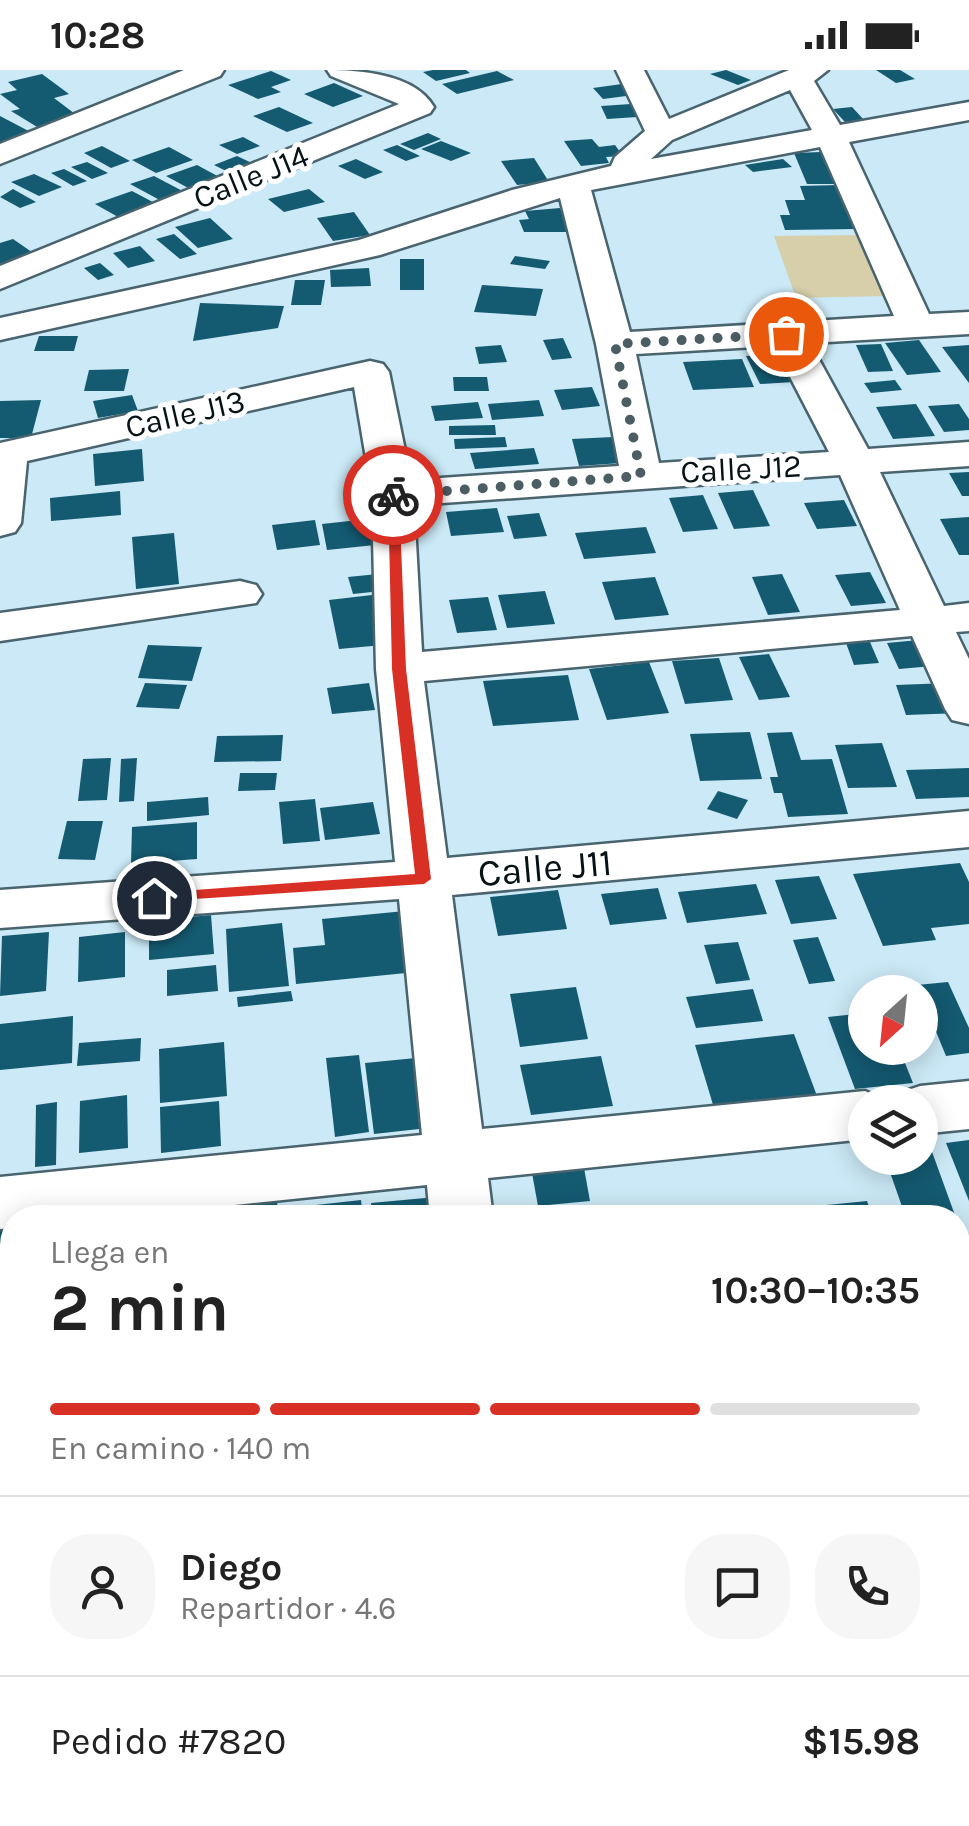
<!DOCTYPE html>
<html lang="es">
<meta charset="utf-8">
<style>
body{margin:0;font-family:Karla,sans-serif;background:#f6f6f6;color:#222;height:100vh;display:flex;flex-direction:column;font-size:38px;white-space:nowrap}
*{box-sizing:border-box;margin:0}
p{font-size:32px;color:#767676}
.icon{flex:none;width:55px;height:55px;fill:none;stroke:currentColor;stroke-width:2;stroke-linecap:round;stroke-linejoin:round}
.map{position:relative;flex:1;overflow:hidden}
.side{position:absolute;left:0px;top:1135px;width:970px;height:622px;display:flex;flex-direction:column;background:#fff;border-radius:40px 40px 0 0;box-shadow:0 5px 25px #0003}
.side>*{flex:none}
.needle{width:65px;rotate:207deg}
.buttons{position:absolute;left:848px;top:905px;display:grid;gap:20px}
.buttons a{display:grid;place-items:center;width:90px;height:90px;border-radius:50%;background:#fff;box-shadow:0 5px 25px #0003;font-size:50px}
.pin{position:absolute;display:grid;place-items:center;width:85px;height:85px;color:#fff;margin:-42px;border:5px solid #fff;border-radius:50%;box-shadow:0 2px 10px #0007}
.courier{position:absolute;display:grid;place-items:center;width:100px;height:100px;margin:-50px;border:8px solid #d93025;border-radius:50%;background:#fff;color:#222;box-shadow:0 2px 12px #0007}
.headline em{font-style:normal;font-weight:700}
.headline div{display:flex;flex-direction:column-reverse}
.headline{display:flex;align-items:center;justify-content:space-between;height:170px;padding:0 50px}
h1{font-size:65px;font-weight:700;line-height:75px}
.bar{display:grid;grid-template-columns:repeat(4,1fr);gap:15px 10px;align-content:center;height:120px;padding:0 50px}
.bar i{height:12px;border-radius:8px;background:#e0e0e0}
.bar .active{background:#d93025}
.bar p{grid-column:span 4}
.line{display:flex;align-items:center;gap:25px;padding:0 50px;border-top:2px solid #e0e0e0}
.line div{flex:1}
.round{display:grid;place-items:center;flex:none;width:105px;height:105px;border-radius:40px;background:#f6f6f6}
.status{display:flex;justify-content:space-between;align-items:center;height:70px;padding:0 50px;background:#fff;direction:ltr}
.status svg{height:28px;fill:currentColor}
.map>svg:first-child{display:block}
.green{fill:#d6cfaa}
.building{fill:#145a71}
.lines{fill:none;stroke-linecap:round;stroke-linejoin:round}
.minor-casing{stroke:#49646e;stroke-width:5}
.minor{fill:#fff;fill-rule:evenodd}
.route{fill:#d93025}
.done{stroke:#4c5d64;stroke-width:10;stroke-dasharray:0 18}
.labels{text-anchor:middle;dominant-baseline:central;stroke-width:10;stroke-linejoin:round;paint-order:stroke}
.far-street-label{font-size:32px;fill:#071216;stroke:#fff}
.street-label{font-size:38px;fill:#071216;stroke:#fff}
</style>
<div class="status"><b>10:28</b><svg viewBox="0 0 49 12"><path d="M0 12V9h3v3zM5 12V6h3v6zM10 12V3h3v9zM15 12V0h3v12zM26 1h20v11H26zM47 4h2v5h-2z"/></svg></div>
<div class="map">
<svg width="969" height="1756" viewBox="0 0 969 1756">
<rect width="100%" height="100%" fill="#cbe9f6"/>
<polygon class="green" points="859,165 885,226 796,228 774,166"/>
<g class="building">
<polygon points="433,0 466,0 470,3 436,11 423,2"/>
<polygon points="726,0 751,10 738,15 710,4"/>
<polygon points="876,0 900,0 915,9 896,13"/>
<polygon points="271,1 291,10 271,17 281,22 258,29 228,15"/>
<polygon points="497,1 514,10 457,24 442,14"/>
<polygon points="42,4 69,24 54,28 83,50 42,60 11,41 20,39 0,24 17,20 8,12"/>
<polygon points="334,13 363,26 333,37 304,24"/>
<polygon points="622,14 634,25 603,29 593,18"/>
<polygon points="631,34 637,47 607,49 601,36"/>
<polygon points="279,37 313,53 287,62 253,46"/>
<polygon points="852,37 864,50 845,52 833,39"/>
<polygon points="0,46 40,67 7,78 0,74"/>
<polygon points="428,63 441,69 414,80 400,74"/>
<polygon points="243,67 260,76 237,84 219,75"/>
<polygon points="592,69 599,77 615,75 623,86 606,87 609,93 581,96 564,71"/>
<polygon points="441,71 471,83 451,91 421,79"/>
<polygon points="397,75 420,86 406,91 383,80"/>
<polygon points="102,76 130,91 111,98 84,83"/>
<polygon points="169,77 193,90 156,103 132,90"/>
<polygon points="821,82 835,114 807,114 794,83"/>
<polygon points="237,86 260,97 236,106 214,95"/>
<polygon points="534,88 549,112 517,115 501,91"/>
<polygon points="356,89 383,102 365,109 338,96"/>
<polygon points="783,89 792,97 753,102 745,95"/>
<polygon points="87,92 108,103 92,109 71,97"/>
<polygon points="197,95 223,109 192,120 166,106"/>
<polygon points="64,99 87,111 73,116 51,103"/>
<polygon points="34,104 62,117 39,126 11,112"/>
<polygon points="154,106 192,126 169,135 130,114"/>
<polygon points="838,115 856,159 785,160 780,145 790,145 785,130 805,130 800,116"/>
<polygon points="13,119 36,132 20,138 0,127"/>
<polygon points="309,119 325,132 284,142 268,129"/>
<polygon points="132,121 164,138 127,152 95,134"/>
<polygon points="560,138 571,162 524,162 519,150 529,149 525,141"/>
<polygon points="354,142 370,165 333,171 317,148"/>
<polygon points="210,148 233,169 198,178 175,157"/>
<polygon points="174,164 197,184 180,189 156,169"/>
<polygon points="13,169 39,187 7,198 0,193 0,173"/>
<polygon points="140,176 155,191 128,198 113,183"/>
<polygon points="515,186 550,191 545,199 510,194"/>
<rect x="400" y="189" width="24" height="31"/>
<polygon points="100,193 114,205 98,210 84,198"/>
<polygon points="369,198 371,216 331,217 330,200"/>
<polygon points="295,210 325,210 321,235 291,235"/>
<polygon points="482,215 543,219 536,246 474,242"/>
<polygon points="200,233 284,236 278,258 193,271"/>
<polygon points="39,266 78,266 74,281 34,281"/>
<polygon points="563,268 572,288 552,290 543,270"/>
<polygon points="919,270 941,302 907,305 885,273"/>
<polygon points="881,274 893,301 868,302 856,275"/>
<polygon points="501,275 507,292 479,294 475,277"/>
<polygon points="969,275 969,313 942,277"/>
<polygon points="794,283 809,311 760,314 746,286"/>
<polygon points="742,289 754,317 693,320 683,292"/>
<polygon points="129,299 124,321 84,321 89,300"/>
<polygon points="453,307 487,307 489,321 454,321"/>
<polygon points="895,310 902,320 871,323 864,313"/>
<polygon points="592,317 600,336 562,340 554,320"/>
<polygon points="132,325 138,341 98,348 93,331"/>
<polygon points="41,330 31,368 0,368 0,331"/>
<polygon points="539,330 544,346 492,350 488,334"/>
<polygon points="478,332 483,348 435,351 431,336"/>
<polygon points="916,334 935,366 893,369 876,337"/>
<polygon points="959,334 969,349 969,360 944,362 928,336"/>
<polygon points="495,355 496,365 449,365 449,356"/>
<polygon points="505,367 507,377 455,379 454,369"/>
<polygon points="613,367 621,393 579,396 572,369"/>
<polygon points="534,378 539,394 475,399 470,383"/>
<polygon points="142,379 144,411 95,416 93,384"/>
<polygon points="969,402 969,426 962,426 949,403"/>
<polygon points="380,413 384,426 350,429 347,416"/>
<polygon points="753,420 770,456 734,459 718,423"/>
<polygon points="120,421 121,445 51,451 50,428"/>
<polygon points="703,425 718,459 683,462 669,428"/>
<polygon points="844,430 857,456 817,459 804,433"/>
<polygon points="497,438 504,462 451,466 446,442"/>
<polygon points="539,443 547,466 514,469 507,446"/>
<polygon points="969,447 969,485 959,485 940,449"/>
<polygon points="368,449 375,475 327,480 322,454"/>
<polygon points="315,450 320,475 277,480 272,455"/>
<polygon points="646,457 656,483 584,489 575,463"/>
<polygon points="174,463 179,514 136,519 132,467"/>
<polygon points="870,502 886,533 851,536 835,505"/>
<polygon points="388,503 391,520 353,524 348,507"/>
<polygon points="782,504 800,542 768,545 752,507"/>
<polygon points="655,507 669,545 615,550 602,512"/>
<polygon points="545,521 555,554 507,558 498,525"/>
<polygon points="372,525 383,575 339,579 329,530"/>
<polygon points="488,527 497,560 457,563 449,530"/>
<polygon points="919,570 933,596 899,599 887,573"/>
<polygon points="870,572 879,593 854,595 846,573"/>
<polygon points="148,575 202,577 192,611 138,608"/>
<polygon points="769,584 790,627 759,630 739,587"/>
<polygon points="719,588 733,630 685,634 672,591"/>
<polygon points="649,592 669,643 607,650 589,599"/>
<polygon points="568,605 579,650 493,656 483,611"/>
<polygon points="145,613 187,615 179,639 136,637"/>
<polygon points="369,613 375,640 332,644 327,618"/>
<polygon points="949,613 961,643 906,645 896,615"/>
<polygon points="750,662 762,709 700,711 690,664"/>
<polygon points="792,662 801,690 832,689 848,744 788,747 782,723 774,723 770,707 778,707 767,663"/>
<polygon points="283,665 281,691 214,692 217,666"/>
<polygon points="882,673 897,717 848,718 835,675"/>
<polygon points="111,688 107,730 78,731 83,689"/>
<polygon points="137,688 134,731 119,732 121,689"/>
<polygon points="969,698 969,727 916,729 906,700"/>
<polygon points="240,703 277,703 275,720 238,721"/>
<polygon points="718,721 748,730 737,749 707,739"/>
<polygon points="208,727 209,745 147,751 147,732"/>
<polygon points="315,729 320,771 283,774 279,732"/>
<polygon points="373,732 380,764 325,770 320,738"/>
<polygon points="67,751 103,751 95,790 58,789"/>
<polygon points="197,752 197,789 131,794 132,757"/>
<polygon points="960,793 969,812 969,854 931,858 936,870 883,876 853,804"/>
<polygon points="819,806 837,849 791,854 775,810"/>
<polygon points="756,814 767,844 687,853 678,822"/>
<polygon points="658,818 667,849 610,855 601,824"/>
<polygon points="558,820 567,859 498,866 490,827"/>
<polygon points="405,841 416,902 296,914 293,878 325,875 322,849"/>
<polygon points="211,845 214,884 149,890 149,851"/>
<polygon points="282,853 289,916 229,922 226,859"/>
<polygon points="49,862 46,921 0,926 2,866"/>
<polygon points="125,862 125,907 78,912 79,867"/>
<polygon points="818,867 835,911 809,914 793,870"/>
<polygon points="738,872 750,910 716,914 704,875"/>
<polygon points="216,895 218,921 167,926 167,900"/>
<polygon points="948,912 969,958 969,983 946,986 917,915"/>
<polygon points="576,917 588,969 520,977 510,924"/>
<polygon points="753,919 763,951 696,958 686,927"/>
<polygon points="291,921 293,931 238,937 237,927"/>
<polygon points="865,943 865,978 899,978 913,1013 855,1019 828,947"/>
<polygon points="73,946 72,993 0,1000 0,954"/>
<polygon points="794,964 817,1026 714,1038 695,975"/>
<polygon points="141,968 140,991 77,996 79,973"/>
<polygon points="224,972 227,1026 160,1033 159,979"/>
<polygon points="359,985 369,1062 335,1067 326,988"/>
<polygon points="601,986 613,1036 531,1045 520,995"/>
<polygon points="426,987 437,1057 374,1064 365,993"/>
<polygon points="127,1025 128,1078 79,1083 80,1031"/>
<polygon points="219,1031 221,1076 161,1083 160,1037"/>
<polygon points="57,1032 56,1095 35,1097 36,1035"/>
<polygon points="969,1070 969,1131 946,1073"/>
<polygon points="931,1079 956,1148 906,1148 885,1088 920,1088 920,1080"/>
<polygon points="584,1098 590,1131 538,1136 532,1103"/>
<polygon points="436,1127 438,1148 373,1148 371,1133"/>
<polygon points="277,1130 278,1148 225,1148 225,1136"/>
<polygon points="361,1130 363,1148 299,1148 298,1137"/>
<polygon points="867,1131 873,1148 800,1148 797,1138"/>
<polygon points="12,1158 12,1218 0,1219 0,1159"/>
<polygon points="12,1244 12,1304 0,1306 0,1245"/>
<polygon points="12,1397 12,1469 0,1471 0,1399"/>
<polygon points="958,1521 969,1551 969,1585 958,1587"/>
<polygon points="378,1745 449,1745 449,1747 379,1756"/>
<polygon points="649,1745 750,1745 753,1756 651,1756"/>
</g>
<g class="lines">
<g class="minor-casing">
<g id="minor">
<polygon points="184,0 224,0 220,6 0,94 0,74"/>
<path d="M327 0C361 0 415 4 434 37L430 43 0 219V196L399 34 331 6Z"/>
<path d="M616 0H644L669 49 789 0H828L814 11 840 55 969 32V50L849 72 929 244 969 242V264L810 273 868 379 969 372V396L880 402 944 536 969 533V561L956 562 969 589V654L952 650 945 639 912 566 424 611 447 788 969 741V777L452 825 482 1059 865 1021 888 1032H865V1069L488 1108 493 1148H430L427 1115 111 1148H12V1158L0 1159V1107L422 1065 399 829 0 858V820L395 792 376 599 372 424 354 317 27 391 21 453 15 462 0 466V373L370 291 383 294 389 302 411 410 619 396 596 274 560 128 380 185 0 270V248L359 170 512 120 611 96 615 87 645 61ZM790 20 812 60 651 89 672 70ZM820 77 894 246 630 262 591 120ZM774 276 829 382 659 393 636 284ZM840 405 900 540 422 582 414 435Z"/>
<polygon points="240,511 256,515 262,524 256,533 0,571 0,543"/>
<polygon points="969,1011 969,1059 920,1064 920,1032 894,1032 899,1023 920,1016"/>
<polygon points="969,1395 969,1463 958,1464 958,1396"/>
<polygon points="12,1497 12,1571 0,1572 0,1498"/>
<polygon points="502,1745 582,1745 584,1756 502,1756"/>
</g>
</g>
<use href="#minor" class="minor"/>
</g>
<polygon class="route" points="388,422 399,425 406,599 431,809 424,814 148,832 146,828 154,823 415,804 392,599"/>
<g class="lines">
<polyline class="done" points="393,425 641,406 615,274 786,264"/>
</g>
<g class="labels">
<g class="far-street-label">
<text transform="translate(251 107) rotate(-22)">Calle J14</text>
<text transform="translate(185 344) rotate(-13)">Calle J13</text>
<text transform="translate(741 399) rotate(-3)">Calle J12</text>
</g>
<g class="street-label">
<text transform="translate(545 798) rotate(-5)">Calle J11</text>
</g>
</g>
</svg>
<div class="buttons">
<a><svg class="needle" viewBox="-14 -14 28 28"><path d="M0-13l5 13h-10z" fill="#e53935"/><path d="M0 13l5-13h-10z" fill="#767676"/></svg></a>
<a><svg class="icon" aria-label="layers" viewBox="0 0 24 24"><path d="M12 4l9 5-9 5-9-5zM3 14l9 5 9-5"/></svg></a>
</div>
<div class="pin" style="left:786px;top:264px;background:#ea580c"><svg class="icon" aria-label="bag" viewBox="0 0 24 24"><path d="M5 8h14l-1 12H6zM9 8a3 3 0 0 1 6 0"/></svg></div>
<div class="pin" style="left:154px;top:828px;background:#1f2937"><svg class="icon" aria-label="home" viewBox="0 0 24 24"><path d="M3 11l9-7 9 7M6 9v11h12V9"/></svg></div>
<div class="courier" style="left:393px;top:425px"><svg class="icon" aria-label="bike" viewBox="0 0 24 24"><circle cx="6" cy="16" r="4"/><circle cx="18" cy="16" r="4"/><path d="M6 16l4-8h5l3 8M10 8l3 8H6M13 5h3"/></svg></div>
<section class="side">
<div class="headline"><div><h1>2 min</h1><p>Llega en</p></div><em>10:30–10:35</em></div>
<div class="bar"><i class="active"></i><i class="active"></i><i class="active"></i><i></i><p>En camino · 140 m</p></div>
<div class="line" style="height:180px"><a class="round"><svg class="icon" aria-label="person" viewBox="0 0 24 24"><circle cx="12" cy="8" r="4"/><path d="M4 21q1-7 8-7t8 7"/></svg></a><div><b>Diego</b><p>Repartidor · 4.6</p></div><a class="round"><svg class="icon" aria-label="chat" viewBox="0 0 24 24"><path d="M4 5h16v11H9l-5 4z"/></svg></a><a class="round"><svg class="icon" aria-label="phone" viewBox="0 0 24 24"><path d="M5 4h4l2 5-3 2q2 4 5 5l2-3 5 2v4C11 20 4 13 5 4z"/></svg></a></div>
<div class="line" style="height:130px"><div>Pedido #7820</div><b>$15.98</b></div>
</section>
</div>
